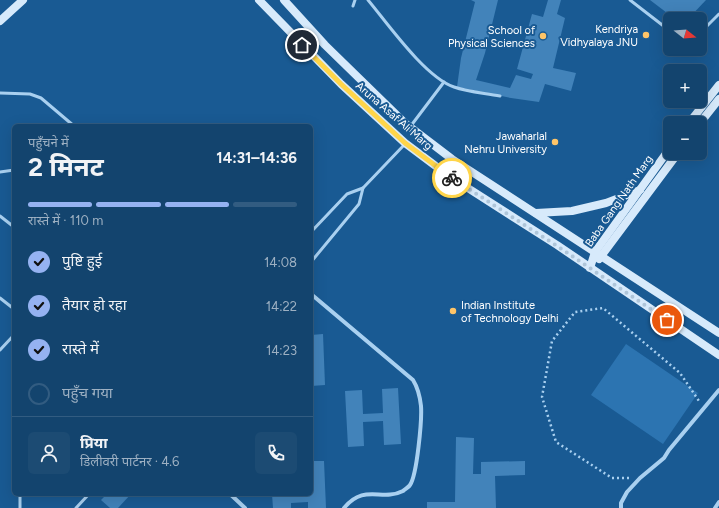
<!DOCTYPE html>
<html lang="hi">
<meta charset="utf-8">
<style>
body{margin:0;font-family:Figtree,"Noto Sans Devanagari",sans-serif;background:#1c4b73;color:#f1f3f6;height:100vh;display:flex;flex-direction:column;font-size:15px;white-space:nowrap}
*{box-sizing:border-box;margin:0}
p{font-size:13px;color:#9db0c2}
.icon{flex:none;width:22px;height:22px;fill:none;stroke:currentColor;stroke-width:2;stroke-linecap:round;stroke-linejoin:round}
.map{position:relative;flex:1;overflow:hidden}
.drawer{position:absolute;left:12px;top:124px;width:301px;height:372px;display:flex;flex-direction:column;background:#13446e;border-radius:6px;box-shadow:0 4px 16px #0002,0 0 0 1px #325c81}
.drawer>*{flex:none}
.needle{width:26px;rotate:107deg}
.fabs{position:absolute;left:663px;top:12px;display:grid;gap:8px}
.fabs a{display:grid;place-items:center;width:44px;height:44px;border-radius:6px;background:#13446e;box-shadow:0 4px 16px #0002,0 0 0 1px #325c81;font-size:20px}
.pin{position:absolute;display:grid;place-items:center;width:34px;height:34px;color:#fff;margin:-17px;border:2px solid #fff;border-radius:50%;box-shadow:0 1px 4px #0007}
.courier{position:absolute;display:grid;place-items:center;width:40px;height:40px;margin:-20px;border:3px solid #ffd54a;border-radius:50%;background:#fff;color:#222;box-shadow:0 1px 5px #0007}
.head em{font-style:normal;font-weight:700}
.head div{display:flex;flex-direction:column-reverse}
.head{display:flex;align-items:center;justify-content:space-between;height:68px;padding:0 16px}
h1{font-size:26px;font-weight:700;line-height:30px}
.bar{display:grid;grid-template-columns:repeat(4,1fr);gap:6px 4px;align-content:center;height:48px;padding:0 16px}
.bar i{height:5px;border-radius:3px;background:#325c81}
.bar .current{background:#95b2f1}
.bar p{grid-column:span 4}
.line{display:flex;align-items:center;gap:10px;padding:0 16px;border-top:1px solid #325c81}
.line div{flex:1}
.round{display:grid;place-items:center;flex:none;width:42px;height:42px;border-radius:6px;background:#1c4b73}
ol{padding:0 16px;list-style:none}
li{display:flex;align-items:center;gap:12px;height:44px}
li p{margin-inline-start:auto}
li .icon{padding:4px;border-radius:50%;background:#95b2f1;color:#111;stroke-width:4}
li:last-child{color:#9db0c2}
li i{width:22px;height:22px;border:2px solid #325c81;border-radius:50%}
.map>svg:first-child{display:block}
.green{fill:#2c74b1}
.building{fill:#4283ba}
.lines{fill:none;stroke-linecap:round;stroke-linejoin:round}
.path{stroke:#a9d0f0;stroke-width:2.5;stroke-dasharray:2 3;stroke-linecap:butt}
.lane{stroke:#a9d0f0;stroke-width:3}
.street{stroke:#a9d0f0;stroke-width:4}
.secondary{stroke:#d7eafb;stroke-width:8}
.done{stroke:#aec5d9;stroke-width:4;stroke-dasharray:0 7.2}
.route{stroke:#ffd54a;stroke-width:5}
.poi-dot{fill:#ffc568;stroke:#195a93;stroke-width:1.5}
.labels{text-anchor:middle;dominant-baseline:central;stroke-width:4;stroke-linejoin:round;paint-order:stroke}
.poi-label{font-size:11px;fill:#fff;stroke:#195a93;text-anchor:end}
.street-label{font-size:11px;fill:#fff;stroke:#195a93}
</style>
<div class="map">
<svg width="719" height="508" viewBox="0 0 719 508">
<rect width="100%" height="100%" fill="#195a93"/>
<polygon class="green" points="626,344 698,393 663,444 591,395"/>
<g class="building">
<polygon points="471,0 498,0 485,53 476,80 510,88 516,75 531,79 533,74 517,69 532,14 543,17 548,0 561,0 557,14 565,18 553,68 576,73 571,91 545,84 539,102 511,98 457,87 461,58 475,2"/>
<polygon points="650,0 706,0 688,19 675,19"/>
<polygon points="323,334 325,385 311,386 311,335"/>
<polygon points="398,388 401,444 384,445 383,421 363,422 364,446 348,447 345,391 362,390 363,414 383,413 382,389"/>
<polygon points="456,437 474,438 473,474 481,474 481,462 525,461 525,475 495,476 496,508 427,508 427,502 455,502"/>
<polygon points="311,461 324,461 326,508 308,508 308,502 291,503 291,508 273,508 272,494 311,494"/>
<polygon points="107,494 131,494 118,508 110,508 101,500"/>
</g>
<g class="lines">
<polyline class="path" points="629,478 612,478 556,442 542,397 552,341 575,312 603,308 680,373 699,401"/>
<g class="lane">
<path d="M368 0C388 24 425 77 454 87 468 92 485 93 500 96"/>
<polyline points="630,0 670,31"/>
<polyline points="353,6 355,0"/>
<polyline points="700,33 719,14"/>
<polyline points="0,93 30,94 41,98 74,126"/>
<polyline points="410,127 444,82"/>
<polyline points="0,172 14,170"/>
<polyline points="0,216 14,227"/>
<polyline points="311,232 347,194 363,188"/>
<polyline points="311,262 359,204 363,188 405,144"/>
<polyline points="0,298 14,309"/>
<polyline points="0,350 14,335"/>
<polyline points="20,508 20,494"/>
<polyline points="76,508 89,494"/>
</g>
<g class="street">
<path d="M311 294 413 380C418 388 420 397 421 406 422 420 417 475 410 485 409 487 405 489 403 491 381 502 365 483 344 508"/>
<polyline points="230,494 245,508"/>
<polyline points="621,508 621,503 627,492 640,478 664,458 669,450 719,390"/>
<polyline points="715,508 719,502"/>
</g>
<g class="secondary">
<polyline points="259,0 341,84 405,143 449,176 557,245 719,355"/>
<polyline points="284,0 325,45 406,124 452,159 719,333"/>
<polyline points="0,21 23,0"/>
<polyline points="689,123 719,85"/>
<polyline points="700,123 719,99"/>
<polyline points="536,213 572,211 606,203 640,190"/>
<polyline points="599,259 678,153"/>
<polyline points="590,268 595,252 670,148"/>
</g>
</g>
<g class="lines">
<polyline class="done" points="452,178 557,246 667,320"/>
<polyline class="route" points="302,45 341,84 405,143 452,178"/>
</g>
<g class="poi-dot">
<circle cx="646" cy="35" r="4"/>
<circle cx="543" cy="36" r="4"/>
<circle cx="555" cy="142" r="4"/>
<circle cx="453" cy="311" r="4"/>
</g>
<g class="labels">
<g class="poi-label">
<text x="638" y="29">Kendriya<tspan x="638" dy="13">Vidhyalaya JNU</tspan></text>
<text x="535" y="30">School of<tspan x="535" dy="13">Physical Sciences</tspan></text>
<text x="547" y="136">Jawaharlal<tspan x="547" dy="13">Nehru University</tspan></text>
<text x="461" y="305" text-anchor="start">Indian Institute<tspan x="461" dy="13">of Technology Delhi</tspan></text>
</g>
<g class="street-label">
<text transform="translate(394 116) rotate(41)">Aruna Asaf Ali Marg</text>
<text transform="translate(619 201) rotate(-55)">Baba Gang Nath Marg</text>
</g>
</g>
</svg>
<div class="fabs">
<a><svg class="needle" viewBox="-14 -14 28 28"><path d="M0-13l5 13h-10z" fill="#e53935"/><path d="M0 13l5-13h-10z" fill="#9db0c2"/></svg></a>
<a>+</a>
<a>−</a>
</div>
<div class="pin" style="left:667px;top:320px;background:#ea580c"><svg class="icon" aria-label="bag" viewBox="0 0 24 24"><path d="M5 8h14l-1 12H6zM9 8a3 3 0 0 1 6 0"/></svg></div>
<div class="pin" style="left:302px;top:45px;background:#1f2937"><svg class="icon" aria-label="home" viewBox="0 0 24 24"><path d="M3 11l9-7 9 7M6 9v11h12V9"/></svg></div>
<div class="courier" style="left:452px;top:178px"><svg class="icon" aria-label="bike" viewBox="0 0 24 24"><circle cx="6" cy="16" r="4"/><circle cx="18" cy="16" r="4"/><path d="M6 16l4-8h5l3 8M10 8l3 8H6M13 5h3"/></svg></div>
<section class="drawer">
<div class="head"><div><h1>2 मिनट</h1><p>पहुँचने में</p></div><em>14:31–14:36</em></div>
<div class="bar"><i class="current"></i><i class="current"></i><i class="current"></i><i></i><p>रास्ते में · 110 m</p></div>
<ol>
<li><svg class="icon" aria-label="check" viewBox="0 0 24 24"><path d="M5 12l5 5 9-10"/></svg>पुष्टि हुई<p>14:08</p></li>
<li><svg class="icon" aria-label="check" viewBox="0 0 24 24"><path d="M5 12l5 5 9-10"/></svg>तैयार हो रहा<p>14:22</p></li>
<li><svg class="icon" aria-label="check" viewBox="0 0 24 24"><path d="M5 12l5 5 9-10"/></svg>रास्ते में<p>14:23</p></li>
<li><i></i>पहुँच गया</li>
</ol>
<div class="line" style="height:72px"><a class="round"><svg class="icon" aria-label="person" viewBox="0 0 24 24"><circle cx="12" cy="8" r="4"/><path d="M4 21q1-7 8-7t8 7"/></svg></a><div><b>प्रिया</b><p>डिलीवरी पार्टनर · 4.6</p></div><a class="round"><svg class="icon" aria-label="phone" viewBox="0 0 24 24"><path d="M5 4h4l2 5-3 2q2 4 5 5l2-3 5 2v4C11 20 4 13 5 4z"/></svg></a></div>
</section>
</div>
